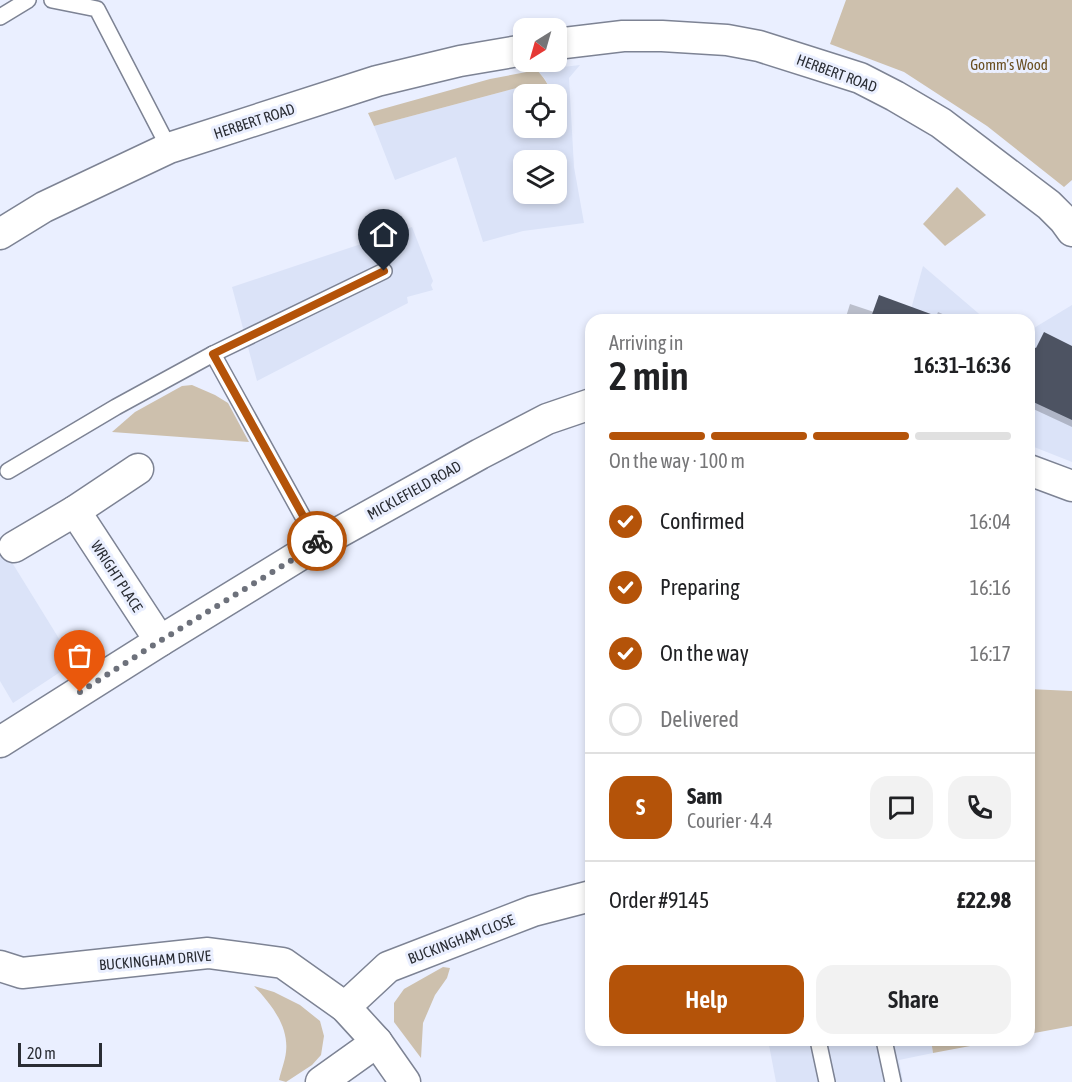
<!DOCTYPE html>
<meta charset="utf-8">
<style>
body{margin:0;font-family:"Asap Condensed",sans-serif;background:#f2f2f2;color:#202124;height:100vh;display:flex;flex-direction:column;font-size:22px;white-space:nowrap}
*{box-sizing:border-box;margin:0}
p{font-size:20px;color:#757577}
.icon{flex:none;width:33px;height:33px;fill:none;stroke:currentColor;stroke-width:2;stroke-linecap:round;stroke-linejoin:round}
.map{position:relative;flex:1;overflow:hidden}
.panel{position:absolute;left:585px;top:314px;width:450px;height:732px;display:flex;flex-direction:column;background:#fff;border-radius:18px;box-shadow:0 3px 9px #0003}
.panel>*{flex:none}
.needle{width:39px;rotate:217deg}
.buttons{position:absolute;left:513px;top:18px;display:grid;gap:12px}
.buttons a{display:grid;place-items:center;width:54px;height:54px;border-radius:12px;background:#fff;box-shadow:0 3px 9px #0003;font-size:30px}
.scale{position:absolute;left:18px;bottom:15px;width:84px;box-sizing:border-box;padding-left:6px;border:3px solid #2a2d34;border-top:0;font-size:16px;line-height:21px;white-space:nowrap;color:#2a2d34;-webkit-text-stroke:4px #eaefff;paint-order:stroke}
.pin{position:absolute;display:grid;place-items:center;width:51px;height:51px;color:#fff;margin:-62px -26px;border-radius:50% 50% 50% 0;rotate:-45deg;box-shadow:0 0 6px #0007}
.pin .icon{rotate:45deg}
.courier{position:absolute;display:grid;place-items:center;width:60px;height:60px;margin:-30px;border:4px solid #b45309;border-radius:50%;background:#fff;color:#222;box-shadow:0 2px 8px #0007}
.overview em{font-style:normal;font-weight:600}
.overview div{display:flex;flex-direction:column-reverse}
.overview{display:flex;align-items:center;justify-content:space-between;height:102px;padding:0 24px}
h1{font-size:39px;font-weight:600;line-height:45px}
.bar{display:grid;grid-template-columns:repeat(4,1fr);gap:9px 6px;align-content:center;height:72px;padding:0 24px}
.bar i{height:8px;border-radius:4px;background:#e0e0e0}
.bar .on{background:#b45309}
.bar p{grid-column:span 4}
.line{display:flex;align-items:center;gap:15px;padding:0 24px;border-top:2px solid #e0e0e0}
.line div{flex:1}
.round{display:grid;place-items:center;flex:none;width:63px;height:63px;border-radius:18px;background:#f2f2f2}
ol{padding:0 24px;list-style:none}
li{display:flex;align-items:center;gap:18px;height:66px}
li p{margin-inline-start:auto}
li .icon{padding:6px;border-radius:50%;background:#b45309;color:#fff;stroke-width:4}
li:last-child{color:#757577}
li i{width:33px;height:33px;border:3px solid #e0e0e0;border-radius:50%}
.cta{display:flex;gap:12px;margin-top:auto;padding:12px 24px}
.cta a{flex:1;height:69px;border-radius:18px;background:#b45309;color:#fff;font-size:24px;font-weight:600;line-height:69px;text-align:center}
.cta a+a{background:#f2f2f2;color:#202124}
.map>svg:first-child{display:block}
.built{fill:#dbe3f8;fill-rule:evenodd}
.green{fill:#cdc0ad}
.shadow{fill:#0003}
.building{fill:#4d5362}
.lines{fill:none;stroke-linecap:round;stroke-linejoin:round}
.lane-casing{stroke:#7d8394;stroke-width:18}
.street-casing{stroke:#7d8394;stroke-width:33}
.lane{stroke:#fff;stroke-width:15}
.street{stroke:#fff;stroke-width:30}
.done{stroke:#6d717b;stroke-width:6;stroke-dasharray:0 10.8}
.route{stroke:#b45309;stroke-width:8}
.labels{text-anchor:middle;dominant-baseline:central;stroke-width:6;stroke-linejoin:round;paint-order:stroke}
.park-label{font-size:15px;fill:#6a4f22;stroke:#eaefff}
.street-label{font-size:15px;fill:#2a2d34;stroke:#eaefff}
</style>
<div class="map">
<svg width="1072" height="1082" viewBox="0 0 1072 1082">
<rect width="100%" height="100%" fill="#eaefff"/>
<g class="built">
<path d="M580 65 569 78 574 167 584 223 523 231 483 242 456 157 395 180 374 126 524 86 527 94H524V128H556V94H550V89L545 79 537 70ZM524 160H556V194H524Z"/>
<polygon points="412,227 433,281 431,285 433,290 407,297 408,303 257,381 232,287"/>
<polygon points="923,266 985,319 908,320"/>
<polygon points="1072,305 1072,462 1029,445 1029,331"/>
<polygon points="0,543 74,663 13,703 0,681"/>
<polygon points="791,1040 931,1040 933,1053 899,1060 903,1082 776,1082 769,1045"/>
</g>
<g class="green">
<polygon points="846,0 1072,0 1072,180 1064,187 987,126 904,72 830,44"/>
<path d="M537 70C543 77 550 85 550 94H527L524 86 374 126 368 113 490 79Z"/>
<polygon points="957,187 986,215 945,246 923,224"/>
<polygon points="192,385 215,395 228,403 249,442 112,432 135,412 182,386"/>
<polygon points="1029,689 1072,691 1072,1026 1029,1034"/>
<polygon points="443,967 450,968 447,978 435,995 423,1023 421,1058 394,1022 394,1003 404,989"/>
<path d="M254 986 274 992 300 1005 320 1021 324 1036 321 1055 312 1065 286 1082 279 1080C281 1071 285 1061 286 1052 289 1026 271 1004 254 986Z"/>
<polygon points="931,1040 1002,1040 933,1053"/>
</g>
<g class="shadow">
<polygon points="850,304 874,312 936,317 938,312 956,320 845,320"/>
<polygon points="1029,347 1037,350 1072,347 1072,427 1029,407"/>
</g>
<g class="building">
<polygon points="879,295 939,317 939,320 870,320"/>
<polygon points="1044,332 1072,346 1072,420 1029,400 1029,345 1036,348"/>
</g>
<g class="lines">
<g class="lane-casing">
<g id="lane">
<polyline points="52,0 97,9 169,148"/>
<polyline points="0,17 28,0"/>
<polyline points="213,354 318,544"/>
<polyline points="8,471 116,407 213,354 384,271"/>
<polyline points="818,1040 827,1082"/>
<polyline points="884,1040 893,1082"/>
</g>
</g>
<g class="street-casing">
<g id="street">
<polyline points="556,44 623,36 662,36 727,40 759,46 860,78 895,96 941,123 1049,205 1064,220 1072,231"/>
<polyline points="0,234 44,207 169,148 377,81 460,61 524,50"/>
<polyline points="1029,470 1072,486"/>
<polyline points="75,511 160,641"/>
<polyline points="14,547 75,511 138,469"/>
<polyline points="0,742 160,641 318,544 480,454 547,419 591,404"/>
<polyline points="0,966 22,973 208,953 283,963 345,1007 377,1042 405,1082"/>
<polyline points="345,1007 388,967 533,911 591,896"/>
<polyline points="321,1082 377,1042"/>
</g>
</g>
<use href="#lane" class="lane"/>
<use href="#street" class="street"/>
</g>
<g class="lines">
<polyline class="done" points="80,692 160,641 318,544 317,541"/>
<polyline class="route" points="317,541 213,354 384,271"/>
</g>
<g class="labels">
<g class="park-label">
<text x="1009" y="64">Gomm's Wood</text>
</g>
<g class="street-label">
<text transform="translate(837 73) rotate(20)">HERBERT ROAD</text>
<text transform="translate(254 121) rotate(-18)">HERBERT ROAD</text>
<text transform="translate(414 490) rotate(-29)">MICKLEFIELD ROAD</text>
<text transform="translate(117 576) rotate(57)">WRIGHT PLACE</text>
<text transform="translate(461 939) rotate(-21)">BUCKINGHAM CLOSE</text>
<text transform="translate(155 960) rotate(-5)">BUCKINGHAM DRIVE</text>
</g>
</g>
</svg>
<div class="buttons">
<a><svg class="needle" viewBox="-14 -14 28 28"><path d="M0-13l5 13h-10z" fill="#e53935"/><path d="M0 13l5-13h-10z" fill="#757577"/></svg></a>
<a><svg class="icon" aria-label="locate" viewBox="0 0 24 24"><circle cx="12" cy="12" r="6"/><path d="M12 2v4M12 18v4M2 12h4M18 12h4"/></svg></a>
<a><svg class="icon" aria-label="layers" viewBox="0 0 24 24"><path d="M12 4l9 5-9 5-9-5zM3 14l9 5 9-5"/></svg></a>
</div>
<div class="scale">20 m</div>
<div class="pin" style="left:80px;top:692px;background:#ea580c"><svg class="icon" aria-label="bag" viewBox="0 0 24 24"><path d="M5 8h14l-1 12H6zM9 8a3 3 0 0 1 6 0"/></svg></div>
<div class="pin" style="left:384px;top:271px;background:#1f2937"><svg class="icon" aria-label="home" viewBox="0 0 24 24"><path d="M3 11l9-7 9 7M6 9v11h12V9"/></svg></div>
<div class="courier" style="left:317px;top:541px"><svg class="icon" aria-label="bike" viewBox="0 0 24 24"><circle cx="6" cy="16" r="4"/><circle cx="18" cy="16" r="4"/><path d="M6 16l4-8h5l3 8M10 8l3 8H6M13 5h3"/></svg></div>
<section class="panel">
<div class="overview"><div><h1>2 min</h1><p>Arriving in</p></div><em>16:31–16:36</em></div>
<div class="bar"><i class="on"></i><i class="on"></i><i class="on"></i><i></i><p>On the way · 100 m</p></div>
<ol>
<li><svg class="icon" aria-label="check" viewBox="0 0 24 24"><path d="M5 12l5 5 9-10"/></svg>Confirmed<p>16:04</p></li>
<li><svg class="icon" aria-label="check" viewBox="0 0 24 24"><path d="M5 12l5 5 9-10"/></svg>Preparing<p>16:16</p></li>
<li><svg class="icon" aria-label="check" viewBox="0 0 24 24"><path d="M5 12l5 5 9-10"/></svg>On the way<p>16:17</p></li>
<li><i></i>Delivered</li>
</ol>
<div class="line" style="height:108px"><b class="round" style="background:#b45309;color:#fff">S</b><div><b>Sam</b><p>Courier · 4.4</p></div><a class="round"><svg class="icon" aria-label="chat" viewBox="0 0 24 24"><path d="M4 5h16v11H9l-5 4z"/></svg></a><a class="round"><svg class="icon" aria-label="phone" viewBox="0 0 24 24"><path d="M5 4h4l2 5-3 2q2 4 5 5l2-3 5 2v4C11 20 4 13 5 4z"/></svg></a></div>
<div class="line" style="height:78px"><div>Order #9145</div><b>£22.98</b></div>
<div class="cta"><a>Help</a><a>Share</a></div>
</section>
</div>
